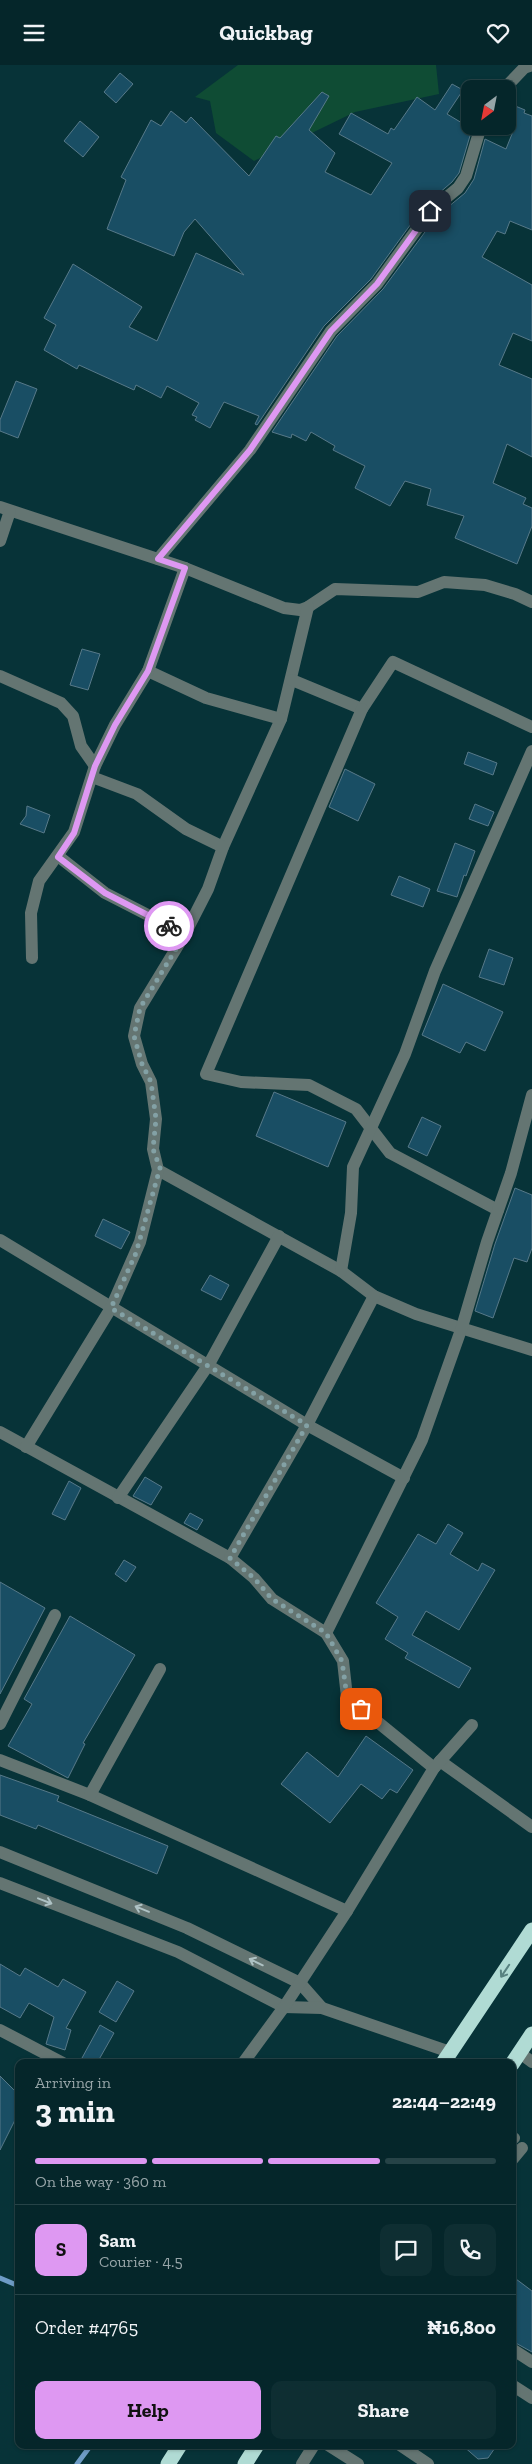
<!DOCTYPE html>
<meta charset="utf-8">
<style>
body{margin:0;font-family:"Zilla Slab",serif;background:#0e2e32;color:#f1f3f6;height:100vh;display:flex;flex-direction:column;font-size:19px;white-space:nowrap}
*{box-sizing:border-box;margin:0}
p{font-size:16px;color:#97a5a8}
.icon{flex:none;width:28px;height:28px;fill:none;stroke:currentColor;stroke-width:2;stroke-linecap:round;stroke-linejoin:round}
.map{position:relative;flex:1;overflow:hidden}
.sheet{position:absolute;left:15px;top:1994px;width:501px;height:390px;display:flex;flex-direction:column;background:#05262a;border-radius:10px;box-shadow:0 1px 4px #0004,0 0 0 1px #264347}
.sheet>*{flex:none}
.needle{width:32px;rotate:212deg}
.controls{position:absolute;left:461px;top:15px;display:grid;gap:10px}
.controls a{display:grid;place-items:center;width:55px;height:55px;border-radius:10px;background:#05262a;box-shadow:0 1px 4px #0004,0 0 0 1px #264347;font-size:25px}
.pin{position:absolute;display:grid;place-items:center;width:42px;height:42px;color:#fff;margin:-21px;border-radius:10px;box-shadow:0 2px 8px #0006}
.courier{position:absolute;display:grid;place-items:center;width:50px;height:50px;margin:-25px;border:4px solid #de98f2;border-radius:50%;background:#fff;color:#222;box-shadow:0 1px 6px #0007}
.summary em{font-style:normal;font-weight:800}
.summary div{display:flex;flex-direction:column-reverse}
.summary{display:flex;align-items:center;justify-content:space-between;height:85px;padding:0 20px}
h1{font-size:32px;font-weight:800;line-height:38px}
.bar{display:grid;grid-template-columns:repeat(4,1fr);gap:8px 5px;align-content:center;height:60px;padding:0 20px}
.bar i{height:6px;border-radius:4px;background:#264347}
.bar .selected{background:#de98f2}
.bar p{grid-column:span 4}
.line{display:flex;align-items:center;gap:12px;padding:0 20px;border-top:1px solid #264347}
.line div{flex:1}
.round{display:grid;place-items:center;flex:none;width:52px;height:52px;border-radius:10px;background:#0e2e32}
.primary-button{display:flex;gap:10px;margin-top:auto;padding:10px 20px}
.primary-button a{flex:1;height:58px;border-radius:10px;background:#de98f2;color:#111;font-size:20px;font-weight:800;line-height:58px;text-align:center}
.primary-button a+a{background:#0e2e32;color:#f1f3f6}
header{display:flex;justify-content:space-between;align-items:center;height:65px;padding:0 20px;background:#05262a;font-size:22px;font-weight:800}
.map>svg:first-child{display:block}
.green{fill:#0f4c34}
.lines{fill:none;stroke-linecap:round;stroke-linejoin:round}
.stream{stroke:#6e9cc6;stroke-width:5}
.building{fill:#194e64;stroke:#577989}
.minor{stroke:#647572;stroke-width:12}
.highway{stroke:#b0dbd4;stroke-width:15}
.oneway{stroke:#aec2c4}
.oneway2{stroke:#588281}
.done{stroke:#83a1a5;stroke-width:5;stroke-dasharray:0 9}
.route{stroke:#de98f2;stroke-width:6}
</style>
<header><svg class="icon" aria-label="menu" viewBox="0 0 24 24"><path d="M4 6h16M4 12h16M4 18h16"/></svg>Quickbag<svg class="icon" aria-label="heart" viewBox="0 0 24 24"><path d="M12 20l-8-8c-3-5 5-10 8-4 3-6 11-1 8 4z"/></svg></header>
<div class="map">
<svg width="532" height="2399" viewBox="0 0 532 2399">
<rect width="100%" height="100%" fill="#073338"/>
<polygon class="green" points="238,0 436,0 439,29 355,47 254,96 216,68 210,36 195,32"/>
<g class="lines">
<g class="stream">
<polyline points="0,2213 19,2221"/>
<polyline points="77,2399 91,2380"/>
</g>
</g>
<g class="building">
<polygon points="120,8 133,19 116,38 104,27"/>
<polygon points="452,19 463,25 447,49 472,64 459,108 452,117 424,141 371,214 324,261 257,360 255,359 259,351 224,337 210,363 195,355 197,352 192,350 199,338 167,321 161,333 136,320 134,325 79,300 77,304 44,285 56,260 44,253 73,199 142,242 129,262 157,276 196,188 244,210 195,154 184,167 174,191 107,164 126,115 121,112 151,55 161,61 171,46 186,58 191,52 249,111 276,71 280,73 322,27 329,31 309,65 335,88 325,107 371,130 392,98 339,69 351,48 388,69 391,63 394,65 417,32 435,45"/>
<polygon points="508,38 525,45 524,48 532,51 532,165 510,156 505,169 497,166 482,192 532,220 532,276 513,268 499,300 532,314 532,392 507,379 493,418 526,433 523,439 532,443 532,461 517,499 455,473 464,451 427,440 431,424 405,416 390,441 355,423 365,401 333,385 335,381 311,367 306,376 292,369 291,373 272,367 337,271 383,224 436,152 465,128 474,114 485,74 506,84 516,59 508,56"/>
<polygon points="80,56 99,72 83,92 64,76"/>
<polygon points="16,316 37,324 18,373 0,366 0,355"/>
<polygon points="82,584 100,589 88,625 70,620"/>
<polygon points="468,687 497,698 493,710 464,699"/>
<polygon points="345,704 375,719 358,756 329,742"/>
<polygon points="475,739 494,747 488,761 469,754"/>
<polygon points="27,741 50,750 44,768 20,759 26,751"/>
<polygon points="455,778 475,786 466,811 464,810 457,832 437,826"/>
<polygon points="399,811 430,824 423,842 391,830"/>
<polygon points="489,884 513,893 504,920 479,912"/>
<polygon points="443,919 503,947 485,986 466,977 460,988 422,970"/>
<polygon points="274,1027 346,1057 328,1102 256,1071"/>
<polygon points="422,1052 441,1061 427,1091 408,1082"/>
<polygon points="515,1123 532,1130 532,1183 527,1197 514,1193 493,1253 475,1246 495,1179"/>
<polygon points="103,1154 130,1167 121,1184 95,1171"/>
<polygon points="210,1210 229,1220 221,1235 201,1225"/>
<polygon points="145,1412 162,1422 151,1440 133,1431"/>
<polygon points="69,1416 81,1423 65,1455 52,1449"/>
<polygon points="190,1448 203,1455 197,1465 184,1458"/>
<polygon points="448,1459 463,1468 450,1489 478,1506 482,1498 495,1505 459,1565 426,1546 412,1570 471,1603 459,1623 405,1593 408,1588 385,1574 398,1552 376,1538 418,1469 436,1479"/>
<polygon points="124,1495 136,1502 126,1517 115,1509"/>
<polygon points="0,1517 45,1543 0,1629"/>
<polygon points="70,1551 135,1590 83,1678 85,1679 68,1713 8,1681 32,1639 24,1634"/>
<polygon points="366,1671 413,1705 397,1728 390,1724 382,1734 361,1719 330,1758 281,1719 307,1687 338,1712"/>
<polygon points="0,1710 59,1731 57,1736 168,1781 157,1809 38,1760 36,1764 0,1750"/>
<polygon points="0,1899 20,1911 25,1903 58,1922 63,1914 86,1927 66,1963 71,1965 65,1985 46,1979 54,1952 29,1938 20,1953 0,1942"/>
<polygon points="117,1916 134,1926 116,1957 99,1947"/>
<polygon points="100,1960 114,1968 97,1998 90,1998 82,1993"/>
<polygon points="0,2011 19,2030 19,2047 0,2085"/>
<polygon points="512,2211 532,2226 532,2287 512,2276"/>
<polygon points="462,2380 497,2380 488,2393 478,2394"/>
</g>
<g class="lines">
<g class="minor">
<polyline points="504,24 524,3 532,0"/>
<polyline points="0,442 185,503 284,543 300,545 308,542 335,524 418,527 444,517 485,520 515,529 532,537"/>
<polyline points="0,476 10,446"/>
<polyline points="158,494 250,385 331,266 377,219 430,146 458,123 466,111 481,61"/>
<polyline points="308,542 281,654 223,782 208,824 185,869 140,943 134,971 142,999 151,1017 156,1054 153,1084 158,1105 341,1206 374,1231 416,1249 532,1285"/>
<polyline points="148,606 206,633 281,654"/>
<polyline points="0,611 61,638 73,651 81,681 95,701"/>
<polyline points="292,615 362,644 393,597 532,662"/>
<polyline points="362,644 206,1009 241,1017 309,1020 356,1044 390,1088 498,1145"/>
<polyline points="92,712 137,729 186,764 223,782"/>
<polyline points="58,791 105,828 185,869"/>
<polyline points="32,893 31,848 39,816 74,767 95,701 115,660 148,606 185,503"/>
<polyline points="0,1175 307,1360 404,1413"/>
<polyline points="341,1206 351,1148 353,1102 405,989 435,906 532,686"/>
<polyline points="0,1367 230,1493 254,1513 272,1534 326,1568 422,1375 462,1262 487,1177 511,1108 532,1030"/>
<polyline points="26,1382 111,1243 140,1177 158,1105"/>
<polyline points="118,1433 209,1299 279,1171"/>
<polyline points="230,1493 307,1360 374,1231"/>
<polyline points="326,1568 343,1596 347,1632 434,1703"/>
<polyline points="0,1659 55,1550"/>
<polyline points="0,1695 90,1730 347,1846"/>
<polyline points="440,1696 532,1762"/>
<polyline points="90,1730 160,1604"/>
<polyline points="0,1787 187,1863 300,1918 322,1943"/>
<polyline points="0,1818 178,1887 284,1942 322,1943 450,1987"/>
<polyline points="0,1965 63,1998"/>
<polyline points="520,1988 532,1997"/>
<polyline points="243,1998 284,1942 347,1846 434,1703 472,1660"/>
<polyline points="512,2072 514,2073"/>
<polyline points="512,2095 522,2083"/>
<polyline points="512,2284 532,2297"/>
<polyline points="512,2320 532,2333"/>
<polyline points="328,2380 358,2399"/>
<polyline points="400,2380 428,2399"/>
<polyline points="302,2399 314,2380"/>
</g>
<g class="highway">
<polyline points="443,1998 532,1865"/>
<polyline points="512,1999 532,1969"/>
<polyline points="168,2399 180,2380"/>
<polyline points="245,2399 257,2380"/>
</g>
</g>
<defs><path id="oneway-shaft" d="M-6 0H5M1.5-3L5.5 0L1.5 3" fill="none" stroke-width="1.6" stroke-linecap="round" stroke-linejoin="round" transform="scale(1.25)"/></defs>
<g class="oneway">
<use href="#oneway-shaft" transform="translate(45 1836) rotate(21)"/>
<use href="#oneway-shaft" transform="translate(142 1844) rotate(-158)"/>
<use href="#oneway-shaft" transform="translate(256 1897) rotate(-154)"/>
</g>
<use class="oneway2" href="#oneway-shaft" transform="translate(505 1906) rotate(124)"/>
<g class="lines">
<polyline class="done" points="169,861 185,869 140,943 134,971 142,999 151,1017 156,1054 153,1084 160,1103 136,1188 111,1243 307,1360 230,1493 254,1513 272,1534 326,1568 342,1596 347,1632 361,1644"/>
<polyline class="route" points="169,861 105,828 58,792 74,768 95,701 115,660 148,606 185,503 158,494 250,385 331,266 377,219 430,146"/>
</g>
</svg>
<div class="controls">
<a><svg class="needle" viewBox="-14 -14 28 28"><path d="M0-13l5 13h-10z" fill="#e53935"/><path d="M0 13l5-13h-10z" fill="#97a5a8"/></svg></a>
</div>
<div class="pin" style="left:361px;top:1644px;background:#ea580c"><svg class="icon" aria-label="bag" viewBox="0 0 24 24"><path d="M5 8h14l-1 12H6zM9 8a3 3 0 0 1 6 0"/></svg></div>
<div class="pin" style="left:430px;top:146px;background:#1f2937"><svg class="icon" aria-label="home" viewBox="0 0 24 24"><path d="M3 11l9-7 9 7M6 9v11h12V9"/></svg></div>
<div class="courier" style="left:169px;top:861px"><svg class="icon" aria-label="bike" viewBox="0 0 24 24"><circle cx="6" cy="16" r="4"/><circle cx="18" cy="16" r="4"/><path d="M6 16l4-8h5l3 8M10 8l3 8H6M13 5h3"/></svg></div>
<section class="sheet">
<div class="summary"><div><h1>3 min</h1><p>Arriving in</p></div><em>22:44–22:49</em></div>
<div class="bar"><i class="selected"></i><i class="selected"></i><i class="selected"></i><i></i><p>On the way · 360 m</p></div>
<div class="line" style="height:90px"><b class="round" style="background:#de98f2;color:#111">S</b><div><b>Sam</b><p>Courier · 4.5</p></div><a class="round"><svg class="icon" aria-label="chat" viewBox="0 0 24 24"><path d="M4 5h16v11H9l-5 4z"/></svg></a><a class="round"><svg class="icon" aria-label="phone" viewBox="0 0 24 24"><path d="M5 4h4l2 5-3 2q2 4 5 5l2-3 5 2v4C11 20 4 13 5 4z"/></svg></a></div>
<div class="line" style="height:65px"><div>Order #4765</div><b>₦16,800</b></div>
<div class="primary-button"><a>Help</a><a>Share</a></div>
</section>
</div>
